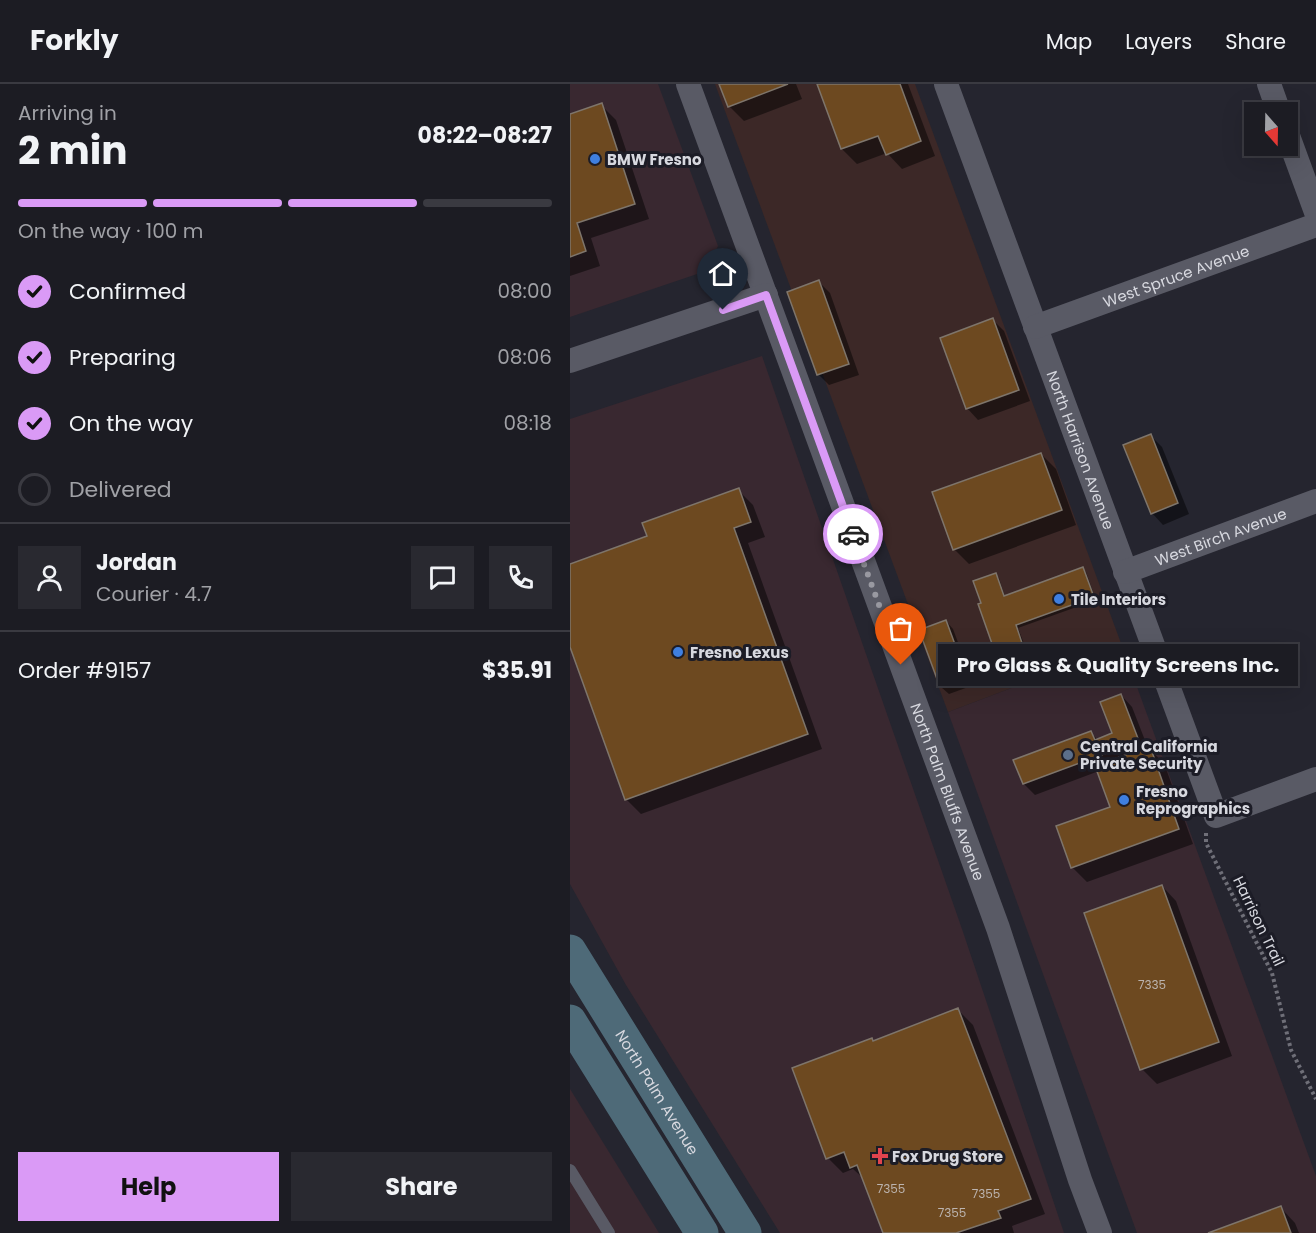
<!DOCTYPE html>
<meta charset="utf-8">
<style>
body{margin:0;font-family:Poppins,sans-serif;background:#292930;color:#f1f3f6;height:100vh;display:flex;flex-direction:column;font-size:22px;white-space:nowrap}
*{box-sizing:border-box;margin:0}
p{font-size:20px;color:#a0a1a6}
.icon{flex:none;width:33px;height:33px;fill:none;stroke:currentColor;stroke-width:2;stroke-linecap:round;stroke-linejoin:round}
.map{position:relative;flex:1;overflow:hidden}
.details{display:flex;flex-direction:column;background:#1c1c23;width:570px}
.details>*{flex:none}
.needle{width:39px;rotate:160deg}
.fabs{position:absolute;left:674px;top:18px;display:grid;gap:12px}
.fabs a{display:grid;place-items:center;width:54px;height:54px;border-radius:0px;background:#1c1c23;box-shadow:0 6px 24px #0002,0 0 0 2px #3a3a41;font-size:30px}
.pin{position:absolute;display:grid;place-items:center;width:51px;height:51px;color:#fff;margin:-62px -26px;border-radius:50% 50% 50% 0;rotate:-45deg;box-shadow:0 0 6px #0007}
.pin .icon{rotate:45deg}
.courier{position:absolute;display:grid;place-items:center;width:60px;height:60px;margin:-30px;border:4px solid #da9af6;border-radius:50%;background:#fff;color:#222;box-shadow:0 2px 8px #0007}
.bubble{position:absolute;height:42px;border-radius:0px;background:#1c1c23;box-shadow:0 6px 24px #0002,0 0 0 2px #3a3a41;font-size:20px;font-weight:700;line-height:42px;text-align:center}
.overview em{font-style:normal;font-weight:700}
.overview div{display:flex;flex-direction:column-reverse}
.overview{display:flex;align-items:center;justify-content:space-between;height:102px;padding:0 18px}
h1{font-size:39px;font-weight:700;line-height:45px}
.bar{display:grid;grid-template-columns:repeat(4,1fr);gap:9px 6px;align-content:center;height:72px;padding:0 18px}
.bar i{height:8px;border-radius:4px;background:#3a3a41}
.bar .selected{background:#da9af6}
.bar p{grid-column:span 4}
.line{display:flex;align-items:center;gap:15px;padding:0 18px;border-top:2px solid #3a3a41}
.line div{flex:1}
.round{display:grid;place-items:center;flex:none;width:63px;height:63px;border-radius:0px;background:#292930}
ol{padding:0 18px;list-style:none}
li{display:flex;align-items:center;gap:18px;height:66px}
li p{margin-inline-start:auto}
li .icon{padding:6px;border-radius:50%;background:#da9af6;color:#111;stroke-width:4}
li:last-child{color:#a0a1a6}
li i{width:33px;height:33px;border:3px solid #3a3a41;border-radius:50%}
.cta{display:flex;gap:12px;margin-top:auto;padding:12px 18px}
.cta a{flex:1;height:69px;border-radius:0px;background:#da9af6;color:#111;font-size:24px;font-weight:700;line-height:69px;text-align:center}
.cta a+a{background:#292930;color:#f1f3f6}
header{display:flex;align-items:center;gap:36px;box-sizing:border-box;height:84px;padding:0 30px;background:#1c1c23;border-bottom:2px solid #3a3a41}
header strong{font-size:28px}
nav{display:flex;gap:33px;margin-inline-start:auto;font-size:21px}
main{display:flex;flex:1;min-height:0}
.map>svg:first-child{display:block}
.commercial{fill:#392830}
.industrial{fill:#3c2827}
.shadow{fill:#0007}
.building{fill:#6d4920;stroke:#7e756b;stroke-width:1.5}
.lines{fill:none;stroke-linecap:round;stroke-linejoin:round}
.path{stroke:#6f6f78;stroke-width:4;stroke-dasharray:3 3;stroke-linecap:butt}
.service{stroke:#595a65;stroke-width:12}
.minor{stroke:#595a65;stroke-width:24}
.secondary{stroke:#4e6a78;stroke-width:33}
.done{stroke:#9999a1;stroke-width:6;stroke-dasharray:0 10.8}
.route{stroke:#da9af6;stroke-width:8}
.shop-dot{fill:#3f7fe0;stroke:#1c1c26;stroke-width:2}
.service-dot{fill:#5c6f8a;stroke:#1c1c26;stroke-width:2}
.health-dot{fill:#e0444e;stroke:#1c1c26;stroke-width:2}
.labels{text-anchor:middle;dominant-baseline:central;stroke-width:6;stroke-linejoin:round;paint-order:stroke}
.number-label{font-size:12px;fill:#bcb4af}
.poi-label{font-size:15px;font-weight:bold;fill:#d7d8df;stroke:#1c1c26;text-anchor:start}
.street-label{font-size:15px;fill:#d7d8df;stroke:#1c1c26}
</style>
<header>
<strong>Forkly</strong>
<nav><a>Map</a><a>Layers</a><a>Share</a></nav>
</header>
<main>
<section class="details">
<div class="overview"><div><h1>2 min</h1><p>Arriving in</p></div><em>08:22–08:27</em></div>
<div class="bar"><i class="selected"></i><i class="selected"></i><i class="selected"></i><i></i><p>On the way · 100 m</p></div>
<ol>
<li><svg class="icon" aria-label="check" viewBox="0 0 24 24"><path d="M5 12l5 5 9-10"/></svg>Confirmed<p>08:00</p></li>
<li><svg class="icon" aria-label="check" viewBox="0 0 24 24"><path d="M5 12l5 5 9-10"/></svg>Preparing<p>08:06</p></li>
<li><svg class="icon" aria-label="check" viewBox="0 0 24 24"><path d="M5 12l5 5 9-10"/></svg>On the way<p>08:18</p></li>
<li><i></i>Delivered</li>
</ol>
<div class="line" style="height:108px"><a class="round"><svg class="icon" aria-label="person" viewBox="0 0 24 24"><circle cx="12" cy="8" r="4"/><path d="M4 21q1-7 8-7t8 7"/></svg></a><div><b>Jordan</b><p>Courier · 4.7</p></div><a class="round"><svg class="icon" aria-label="chat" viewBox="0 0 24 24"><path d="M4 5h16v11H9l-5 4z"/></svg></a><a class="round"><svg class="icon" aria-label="phone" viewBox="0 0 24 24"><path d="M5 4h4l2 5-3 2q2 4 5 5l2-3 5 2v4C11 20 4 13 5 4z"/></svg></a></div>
<div class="line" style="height:78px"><div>Order #9157</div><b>$35.91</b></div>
<div class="cta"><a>Help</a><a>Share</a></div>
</section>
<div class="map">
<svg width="746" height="1149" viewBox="0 0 746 1149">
<rect width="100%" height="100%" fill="#25252f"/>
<g class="commercial">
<polygon points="0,0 88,0 148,162 136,187 0,233"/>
<polygon points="192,272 392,845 494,1149 210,1149 56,901 0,800 0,335"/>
<polygon points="552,562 746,1092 746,1149 567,1149 378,628"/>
<polygon points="0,1005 89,1149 0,1149"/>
</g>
<polygon class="industrial" points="145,0 345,0 552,562 378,628"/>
<g class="shadow">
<polygon points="151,0 226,0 232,15 174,37 159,22"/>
<polygon points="248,0 338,0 365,72 332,85 317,69 287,80 272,65"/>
<polygon points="31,21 46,36 79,135 21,154 30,182 0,192 0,31"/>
<polygon points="249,198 260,209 289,291 259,301 248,290"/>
<polygon points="423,236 434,247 460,317 408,336 397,324"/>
<polygon points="581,352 592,363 619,430 593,441 582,429"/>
<polygon points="471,370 486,385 506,441 399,480 384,465"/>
<polygon points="168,406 183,421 195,453 178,459 252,665 71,730 56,715 0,559 0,482 79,453"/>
<polygon points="513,485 516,488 526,516 448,544 456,565 431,574 428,571 410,521 425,490 429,494 435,513"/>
<polygon points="376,537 383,545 404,601 379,610 371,603 351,547"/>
<polygon points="551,611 562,623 578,664 594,679 623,760 517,798 502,783 542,724 529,687 465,711 454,700 445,677 521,649 528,656 544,650"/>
<polygon points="592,802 606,817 662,972 587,1000 572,985"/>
<polygon points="388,926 403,941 475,1130 442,1142 444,1149 314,1149 294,1095 283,1085 273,1089 258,1074 304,958"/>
<polygon points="711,1124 725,1139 729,1149 642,1149"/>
</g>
<g class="building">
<polygon points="149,0 218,0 158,23"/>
<polygon points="247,0 330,0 351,57 316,71 308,52 271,65"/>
<polygon points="32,19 65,120 7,139 16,167 0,173 0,30"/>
<polygon points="249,196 279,280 247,291 217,208"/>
<polygon points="423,234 449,306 396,325 370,254"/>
<polygon points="581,350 608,419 581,430 553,361"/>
<polygon points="471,369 492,426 383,466 362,408"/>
<polygon points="169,404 181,438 164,444 238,650 55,716 0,563 0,480 77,452 72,439"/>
<polygon points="513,483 524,513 446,541 453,562 426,571 408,520 411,519 403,497 426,489 434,512"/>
<polygon points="376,536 397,593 370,603 349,546"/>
<polygon points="551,610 569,657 453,700 443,676 521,647 525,656 542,649 530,618"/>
<polygon points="580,662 609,745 501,784 486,742 540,723 525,682"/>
<polygon points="592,801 649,958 570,986 514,829"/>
<polygon points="388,924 461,1115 428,1127 431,1134 386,1149 313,1149 287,1081 280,1084 274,1068 256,1075 222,984 302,954 303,957"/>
<polygon points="711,1122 721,1149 638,1149"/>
</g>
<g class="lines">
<polyline class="path" points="636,749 636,759 702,889 721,966 746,1015"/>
<polyline class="service" points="0,1086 39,1149"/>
<g class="minor">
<path id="s1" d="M118 0 428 844 510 1096 530 1149"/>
<path id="s2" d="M376 0 646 732 746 695"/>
<polyline points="699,0 709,28"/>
<polyline points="717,49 746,128"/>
<path id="s3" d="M465 243 746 141"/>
<polyline points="0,277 196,211"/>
<path id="s4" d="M555 488 746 417"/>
</g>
<g class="secondary">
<path id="s5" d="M0 867 175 1149"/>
<polyline points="0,937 132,1149"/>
</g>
</g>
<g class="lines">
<polyline class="done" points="283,450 331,581"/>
<polyline class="route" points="153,226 196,211 283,450"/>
</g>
<g class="shop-dot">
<circle cx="25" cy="75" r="6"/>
<circle cx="489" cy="515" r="6"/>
<circle cx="108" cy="568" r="6"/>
<circle cx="554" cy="716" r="6"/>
</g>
<circle class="service-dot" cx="498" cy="671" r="6"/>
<path class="health-dot" d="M307 1063h6v6h6v6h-6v6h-6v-6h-6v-6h6z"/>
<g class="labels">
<g class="number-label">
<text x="582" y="900">7335</text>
<text x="321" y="1104">7355</text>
<text x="416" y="1109">7355</text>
<text x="382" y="1128">7355</text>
</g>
<g class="poi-label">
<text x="37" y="75">BMW Fresno</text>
<text x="501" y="515">Tile Interiors</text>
<text x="120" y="568">Fresno Lexus</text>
<text x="510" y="662">Central California<tspan x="510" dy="17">Private Security</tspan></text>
<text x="566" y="707">Fresno<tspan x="566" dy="17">Reprographics</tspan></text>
<text x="322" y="1072">Fox Drug Store</text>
</g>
<g class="street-label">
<text stroke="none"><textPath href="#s3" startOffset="150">West Spruce Avenue</textPath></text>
<text stroke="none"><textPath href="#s2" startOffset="390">North Harrison Avenue</textPath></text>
<text stroke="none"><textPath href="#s4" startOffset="102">West Birch Avenue</textPath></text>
<text stroke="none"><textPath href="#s1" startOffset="754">North Palm Bluffs Avenue</textPath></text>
<text transform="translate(689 837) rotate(64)">Harrison Trail</text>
<text stroke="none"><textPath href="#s5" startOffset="166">North Palm Avenue</textPath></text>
</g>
</g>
</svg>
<div class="fabs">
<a><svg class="needle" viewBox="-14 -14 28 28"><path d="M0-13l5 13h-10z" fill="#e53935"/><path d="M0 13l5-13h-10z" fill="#a0a1a6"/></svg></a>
</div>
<div class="pin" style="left:331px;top:581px;background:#ea580c"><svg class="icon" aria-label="bag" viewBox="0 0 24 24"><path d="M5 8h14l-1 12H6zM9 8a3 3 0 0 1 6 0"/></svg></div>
<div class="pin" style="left:153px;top:226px;background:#1f2937"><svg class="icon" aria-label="home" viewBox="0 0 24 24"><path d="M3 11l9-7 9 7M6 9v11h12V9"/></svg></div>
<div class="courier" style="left:283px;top:450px"><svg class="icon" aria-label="car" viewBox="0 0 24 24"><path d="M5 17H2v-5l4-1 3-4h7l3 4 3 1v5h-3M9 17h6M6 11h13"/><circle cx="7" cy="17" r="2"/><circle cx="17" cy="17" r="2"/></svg></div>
<div class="bubble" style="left:368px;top:560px;width:360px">Pro Glass &amp; Quality Screens Inc.</div>
</div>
</main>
